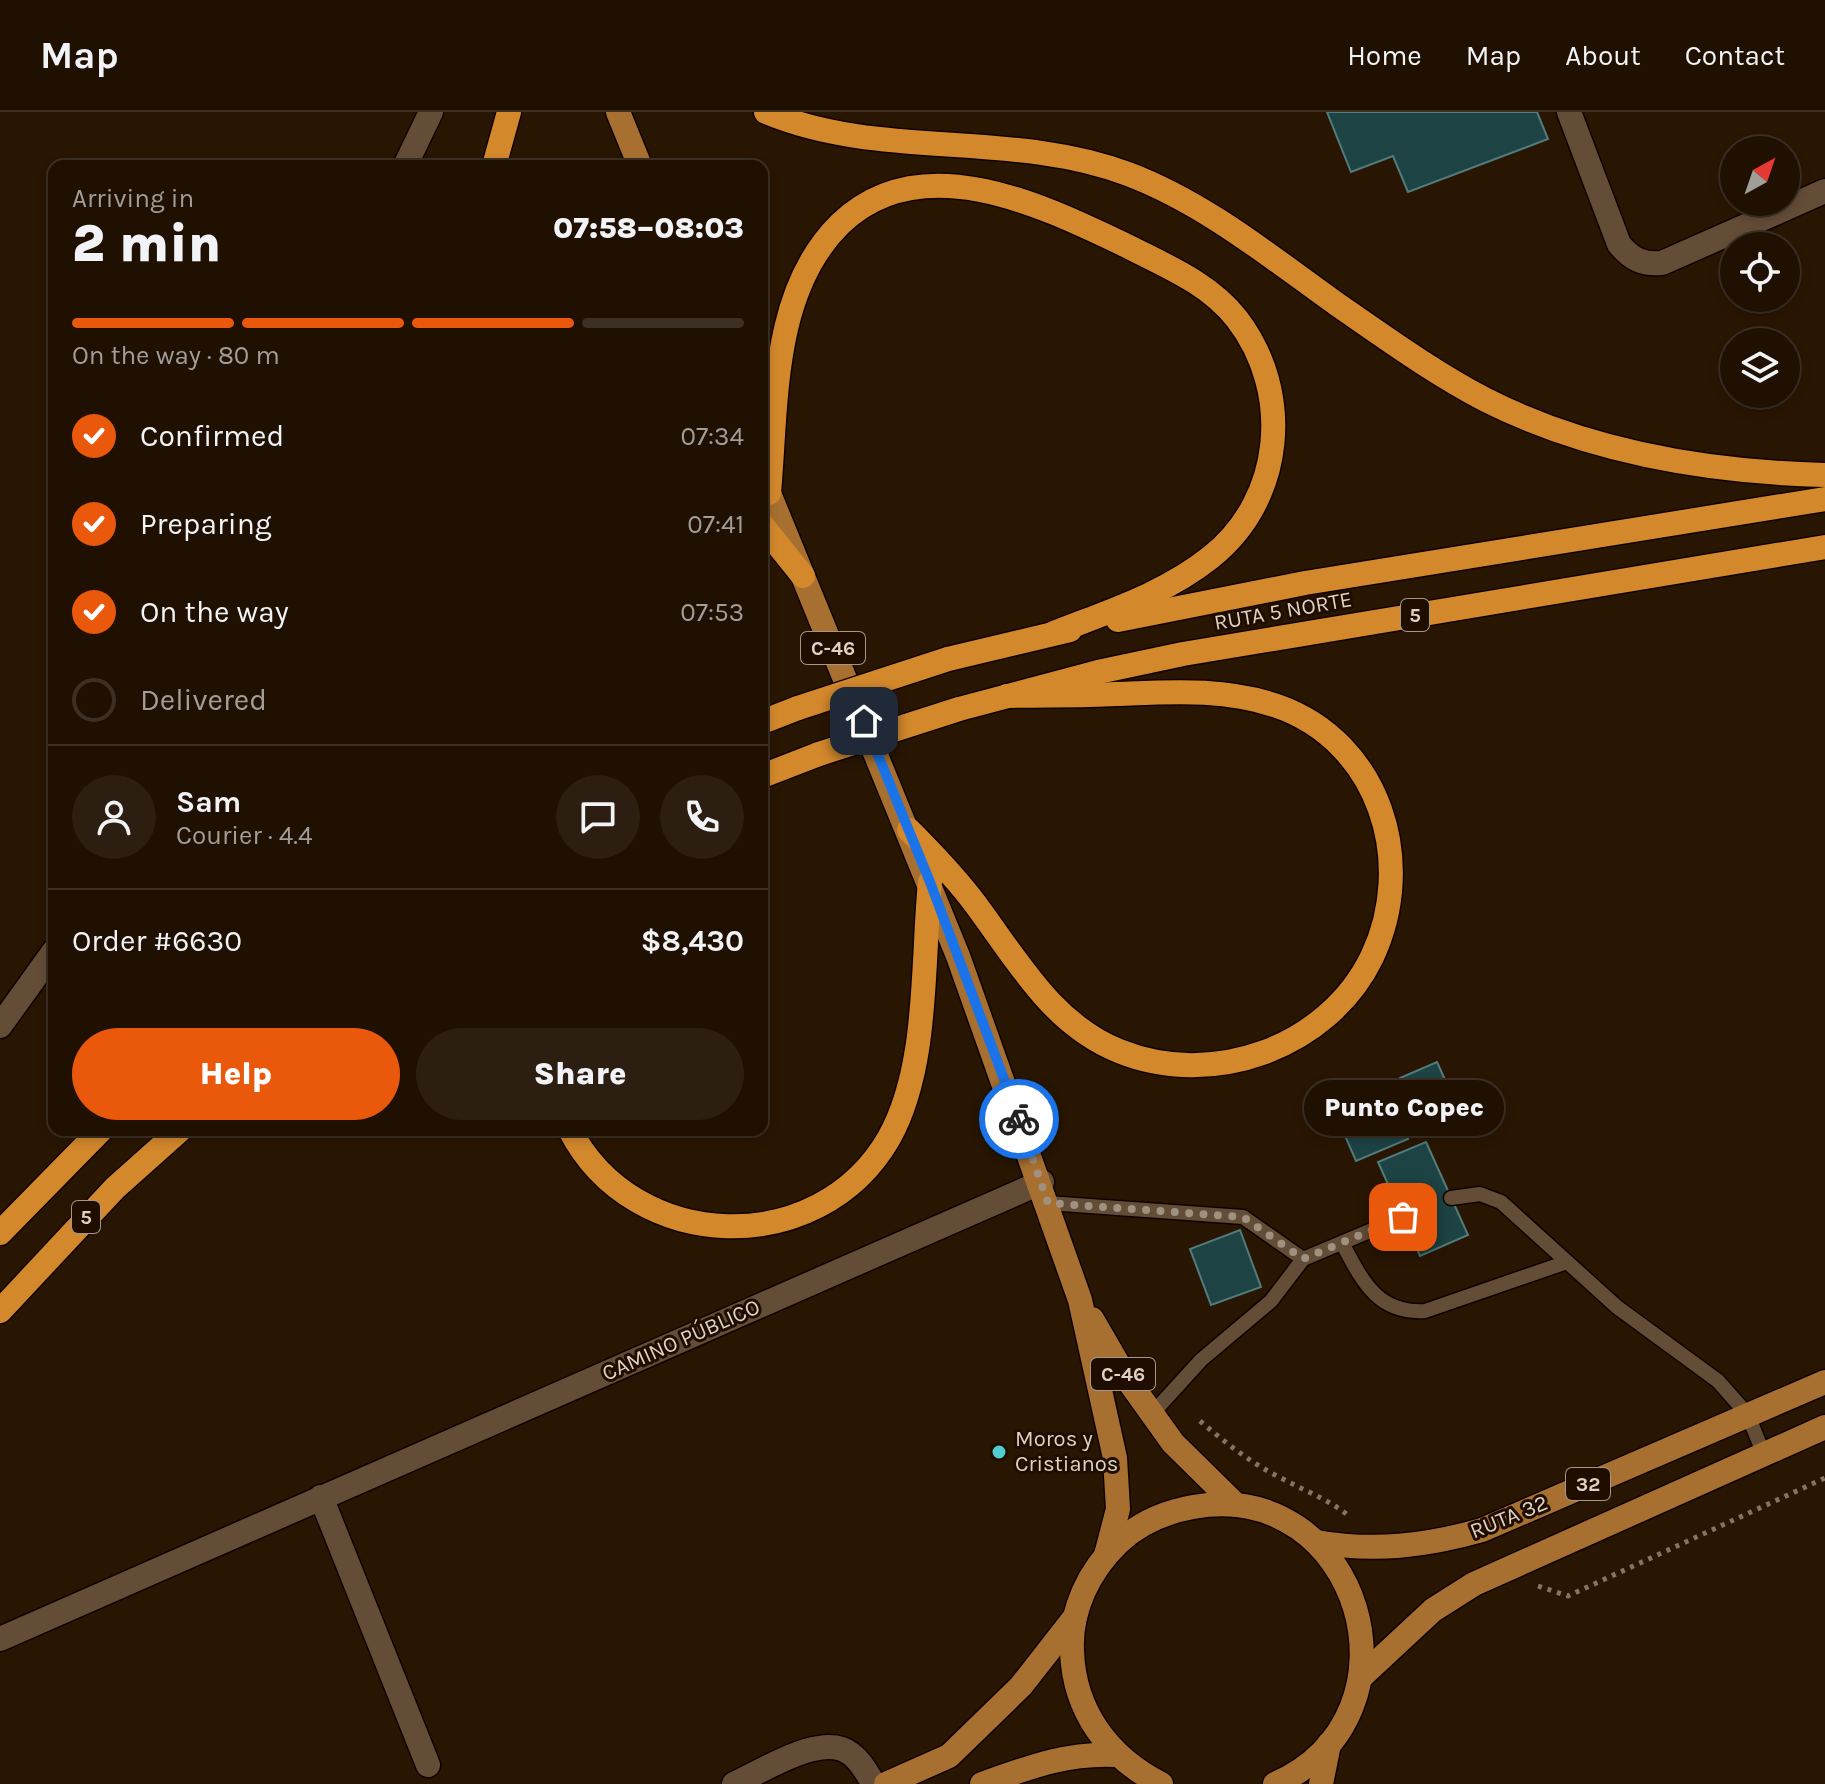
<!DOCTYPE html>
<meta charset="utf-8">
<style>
body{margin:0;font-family:Karla,sans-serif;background:#2c1e11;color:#f1f3f6;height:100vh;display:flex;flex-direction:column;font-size:30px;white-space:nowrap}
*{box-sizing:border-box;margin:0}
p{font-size:26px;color:#a19d99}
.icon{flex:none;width:44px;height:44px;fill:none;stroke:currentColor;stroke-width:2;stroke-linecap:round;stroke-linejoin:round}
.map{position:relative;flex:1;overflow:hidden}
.side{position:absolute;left:48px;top:48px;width:720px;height:976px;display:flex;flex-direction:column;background:#1f1002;border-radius:16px;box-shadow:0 4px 12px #0003,0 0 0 2px #3c3024}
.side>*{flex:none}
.needle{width:52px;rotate:40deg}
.controls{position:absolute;left:1720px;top:24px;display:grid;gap:16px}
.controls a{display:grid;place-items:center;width:80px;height:80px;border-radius:50%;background:#1f1002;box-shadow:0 4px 12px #0003,0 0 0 2px #3c3024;font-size:40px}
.pin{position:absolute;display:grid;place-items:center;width:68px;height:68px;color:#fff;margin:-34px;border-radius:16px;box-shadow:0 4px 12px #0006}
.courier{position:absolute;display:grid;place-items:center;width:80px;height:80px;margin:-40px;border:6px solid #1a73e8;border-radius:50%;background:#fff;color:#222;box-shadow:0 2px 10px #0007}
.bubble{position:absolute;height:56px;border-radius:28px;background:#1f1002;box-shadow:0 4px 12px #0003,0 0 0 2px #3c3024;font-size:26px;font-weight:800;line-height:56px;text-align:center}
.head em{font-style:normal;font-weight:800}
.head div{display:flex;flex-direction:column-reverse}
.head{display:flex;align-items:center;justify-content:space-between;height:136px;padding:0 24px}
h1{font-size:52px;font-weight:800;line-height:60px}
.bar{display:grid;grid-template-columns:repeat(4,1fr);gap:12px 8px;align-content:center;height:96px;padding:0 24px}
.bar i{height:10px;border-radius:6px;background:#3c3024}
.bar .current{background:#ea580c}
.bar p{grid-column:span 4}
.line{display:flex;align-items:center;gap:20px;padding:0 24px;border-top:2px solid #3c3024}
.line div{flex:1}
.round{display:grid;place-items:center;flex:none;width:84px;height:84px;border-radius:42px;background:#2c1e11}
ol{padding:0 24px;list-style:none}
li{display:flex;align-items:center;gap:24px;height:88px}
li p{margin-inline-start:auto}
li .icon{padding:8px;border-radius:50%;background:#ea580c;color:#fff;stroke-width:4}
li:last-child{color:#a19d99}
li i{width:44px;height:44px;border:4px solid #3c3024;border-radius:50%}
.cta{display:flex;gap:16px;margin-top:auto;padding:16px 24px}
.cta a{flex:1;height:92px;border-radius:48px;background:#ea580c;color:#fff;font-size:32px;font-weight:800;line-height:92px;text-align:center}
.cta a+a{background:#2c1e11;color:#f1f3f6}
header{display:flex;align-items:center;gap:48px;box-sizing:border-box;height:112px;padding:0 40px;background:#1f1002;border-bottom:2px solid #3c3024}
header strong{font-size:38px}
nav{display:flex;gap:44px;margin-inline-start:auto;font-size:28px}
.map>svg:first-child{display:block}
.building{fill:#1d4344;stroke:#517b7c;stroke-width:2}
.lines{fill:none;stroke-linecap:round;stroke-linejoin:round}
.lane-casing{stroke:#110200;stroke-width:17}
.street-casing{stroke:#110200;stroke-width:27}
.primary-casing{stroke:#110200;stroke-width:27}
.highway-casing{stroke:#110200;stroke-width:27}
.path{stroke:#857464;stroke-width:5;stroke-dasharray:4 6;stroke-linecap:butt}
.lane{stroke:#644d37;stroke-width:14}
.street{stroke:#644d37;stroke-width:24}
.primary{stroke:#a77030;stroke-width:24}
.highway{stroke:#d3882c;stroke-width:24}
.highway-bridge-casing{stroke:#110200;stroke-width:27;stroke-linecap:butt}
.highway-bridge{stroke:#d3882c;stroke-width:24}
.done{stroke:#9f9080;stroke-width:8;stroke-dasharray:0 14.4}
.route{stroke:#1a73e8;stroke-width:10}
.poi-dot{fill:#52cdcf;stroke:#1f0d00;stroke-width:3}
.labels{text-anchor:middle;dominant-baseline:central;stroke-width:6;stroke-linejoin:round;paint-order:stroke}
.shield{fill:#1f0d00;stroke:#a59689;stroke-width:2}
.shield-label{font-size:20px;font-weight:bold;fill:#dfd1c4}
.street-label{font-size:22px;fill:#dfd1c4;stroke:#1f0d00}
.poi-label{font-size:22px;fill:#dfd1c4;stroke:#1f0d00;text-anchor:start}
</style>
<header>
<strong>Map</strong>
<nav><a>Home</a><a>Map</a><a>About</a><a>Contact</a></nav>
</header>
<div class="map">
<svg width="1825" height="1672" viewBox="0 0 1825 1672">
<rect width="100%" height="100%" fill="#291602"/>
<g class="building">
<polygon points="1327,0 1537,0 1548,27 1408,80 1393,44 1351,60"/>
<polygon points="1437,950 1460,1001 1423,1018 1400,966"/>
<polygon points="1383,970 1408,1027 1356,1049 1339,1010 1360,1000 1353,984"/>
<polygon points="1426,1030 1468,1123 1420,1144 1378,1050"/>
<polygon points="1240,1118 1261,1175 1211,1193 1190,1137"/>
</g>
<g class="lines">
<g class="lane-casing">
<g id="lane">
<polyline points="1451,1086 1480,1082 1501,1090 1617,1195 1718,1269 1748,1303 1764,1343"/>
<polyline points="1048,1091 1243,1105 1303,1147"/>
<path d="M1342 1131C1362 1168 1377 1202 1425 1199L1567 1150"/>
<polyline points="1151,1303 1201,1248 1271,1189 1303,1147 1403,1105"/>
</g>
</g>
<g class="street-casing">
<g id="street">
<path d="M1569 0 1619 132C1631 147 1643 153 1662 151L1825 79"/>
<polyline points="405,54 431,0"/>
<polyline points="0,914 54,839"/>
<polyline points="321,1385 428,1653"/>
<polyline points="0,1527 1042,1070"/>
<path d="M734 1672C763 1659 823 1619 851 1642 861 1649 867 1662 874 1672"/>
</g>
</g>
<g class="primary-casing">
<g id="primary">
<polyline points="618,0 640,54"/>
<polyline points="762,364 958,844 1080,1188 1115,1346 1118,1397 1106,1443"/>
<polyline points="1092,1207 1125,1264 1173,1331 1236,1393"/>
<path d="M1316 1430C1374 1440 1426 1434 1482 1418L1825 1270"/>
<polyline points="1361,1565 1433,1498 1474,1472 1825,1315"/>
<polyline points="886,1672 949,1644 1021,1574 1075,1505"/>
<path d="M982 1672C1027 1656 1068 1640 1117 1643"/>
<path d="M1161 1672C1108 1645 1074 1599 1072 1539 1070 1498 1089 1459 1118 1431 1139 1411 1165 1400 1193 1395 1360 1365 1431 1603 1275 1672"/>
<polyline points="1321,1672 1329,1632"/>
</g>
</g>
<g class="highway-casing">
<g id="highway">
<path d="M766 0C880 48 1012 18 1128 62 1205 91 1272 146 1338 193 1386 226 1434 261 1486 288 1591 341 1708 360 1825 363"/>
<polyline points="494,54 509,0"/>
<path d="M769 381C777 292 771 180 840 112 921 33 1043 94 1127 134 1166 154 1209 171 1237 207 1293 280 1284 387 1211 445 1165 482 1107 500 1054 521"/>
<polyline points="762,413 803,464"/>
<polyline points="1118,508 1305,471 1825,387"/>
<polyline points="948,547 1070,518"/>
<polyline points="959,597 1098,560 1183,542 1825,435"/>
<polyline points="762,610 798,596"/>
<polyline points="762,664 819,642"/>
<path d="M909 718C930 739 951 761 970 785 1014 842 1049 911 1119 939 1212 977 1328 936 1372 845 1417 750 1380 630 1277 594 1224 576 1171 580 1116 582 1080 584 1043 583 1007 584"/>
<path d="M570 1018C634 1142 819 1148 889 1026 929 955 922 850 930 770"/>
<polyline points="0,1121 101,1018"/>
<polyline points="0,1199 115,1076 180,1018"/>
</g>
</g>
<g class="path">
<path d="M1200 1309C1226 1331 1252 1352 1283 1367 1307 1380 1328 1387 1349 1404"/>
<polyline points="1538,1474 1568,1484 1825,1366"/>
</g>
<use href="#lane" class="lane"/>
<use href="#street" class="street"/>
<use href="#primary" class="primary"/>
<use href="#highway" class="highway"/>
<g class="highway-bridge-casing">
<g id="highway-bridge">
<polyline points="798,596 948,547"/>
<polyline points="819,642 959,597"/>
</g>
</g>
<use href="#highway-bridge" class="highway-bridge"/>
</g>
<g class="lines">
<polyline class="done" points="1019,1007 1048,1091 1243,1105 1303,1147 1403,1105"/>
<polyline class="route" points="864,609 930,770 1019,1007"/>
</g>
<circle class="poi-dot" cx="999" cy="1340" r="8"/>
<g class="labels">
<g class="shield">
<rect x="1401" y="487" width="28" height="32" rx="6"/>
<rect x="801" y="520" width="64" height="32" rx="6"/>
<rect x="72" y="1089" width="28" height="32" rx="6"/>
<rect x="1091" y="1246" width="64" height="32" rx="6"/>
<rect x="1566" y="1356" width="44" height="32" rx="6"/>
</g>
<g class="shield-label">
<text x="1415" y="503">5</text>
<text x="833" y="536">C-46</text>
<text x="86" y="1105">5</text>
<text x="1123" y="1262">C-46</text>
<text x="1588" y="1372">32</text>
</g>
<g class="street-label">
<text transform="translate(1283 499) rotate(-10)">RUTA 5 NORTE</text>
<text transform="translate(681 1228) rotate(-24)">CAMINO PÚBLICO</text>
<text transform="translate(1509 1405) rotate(-22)">RUTA 32</text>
</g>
<g class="poi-label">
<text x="1015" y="1327">Moros y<tspan x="1015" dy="25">Cristianos</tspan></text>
</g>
</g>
</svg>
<div class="controls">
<a><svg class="needle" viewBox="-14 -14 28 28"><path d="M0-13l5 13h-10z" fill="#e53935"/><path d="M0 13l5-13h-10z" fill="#a19d99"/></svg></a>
<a><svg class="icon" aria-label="locate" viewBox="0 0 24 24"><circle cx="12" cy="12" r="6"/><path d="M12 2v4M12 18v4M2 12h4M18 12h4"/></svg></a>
<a><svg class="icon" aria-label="layers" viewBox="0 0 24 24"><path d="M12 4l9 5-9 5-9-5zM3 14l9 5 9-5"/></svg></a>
</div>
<div class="pin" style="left:1403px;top:1105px;background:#ea580c"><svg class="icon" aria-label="bag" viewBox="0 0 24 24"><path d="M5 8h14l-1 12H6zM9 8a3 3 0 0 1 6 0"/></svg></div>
<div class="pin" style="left:864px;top:609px;background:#1f2937"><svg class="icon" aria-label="home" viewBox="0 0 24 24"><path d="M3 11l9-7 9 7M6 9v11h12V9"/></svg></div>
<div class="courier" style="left:1019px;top:1007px"><svg class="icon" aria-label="bike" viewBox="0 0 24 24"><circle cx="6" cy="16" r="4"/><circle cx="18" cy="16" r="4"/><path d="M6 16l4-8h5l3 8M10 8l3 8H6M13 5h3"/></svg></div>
<div class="bubble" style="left:1304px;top:968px;width:200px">Punto Copec</div>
<section class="side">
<div class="head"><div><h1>2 min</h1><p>Arriving in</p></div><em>07:58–08:03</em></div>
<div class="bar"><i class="current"></i><i class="current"></i><i class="current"></i><i></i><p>On the way · 80 m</p></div>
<ol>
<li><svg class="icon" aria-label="check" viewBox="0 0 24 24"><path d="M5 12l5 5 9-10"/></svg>Confirmed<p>07:34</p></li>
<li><svg class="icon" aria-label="check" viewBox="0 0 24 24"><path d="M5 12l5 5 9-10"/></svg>Preparing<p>07:41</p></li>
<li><svg class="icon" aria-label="check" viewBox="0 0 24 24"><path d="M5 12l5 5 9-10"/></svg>On the way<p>07:53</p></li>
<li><i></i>Delivered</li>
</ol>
<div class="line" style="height:144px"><a class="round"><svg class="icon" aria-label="person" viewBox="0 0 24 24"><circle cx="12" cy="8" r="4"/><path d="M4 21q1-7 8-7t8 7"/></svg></a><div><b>Sam</b><p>Courier · 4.4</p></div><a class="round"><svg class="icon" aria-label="chat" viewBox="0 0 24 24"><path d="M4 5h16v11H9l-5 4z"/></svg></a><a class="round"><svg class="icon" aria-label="phone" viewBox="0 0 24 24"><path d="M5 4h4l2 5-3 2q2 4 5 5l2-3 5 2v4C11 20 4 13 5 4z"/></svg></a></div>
<div class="line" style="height:104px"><div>Order #6630</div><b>$8,430</b></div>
<div class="cta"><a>Help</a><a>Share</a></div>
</section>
</div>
